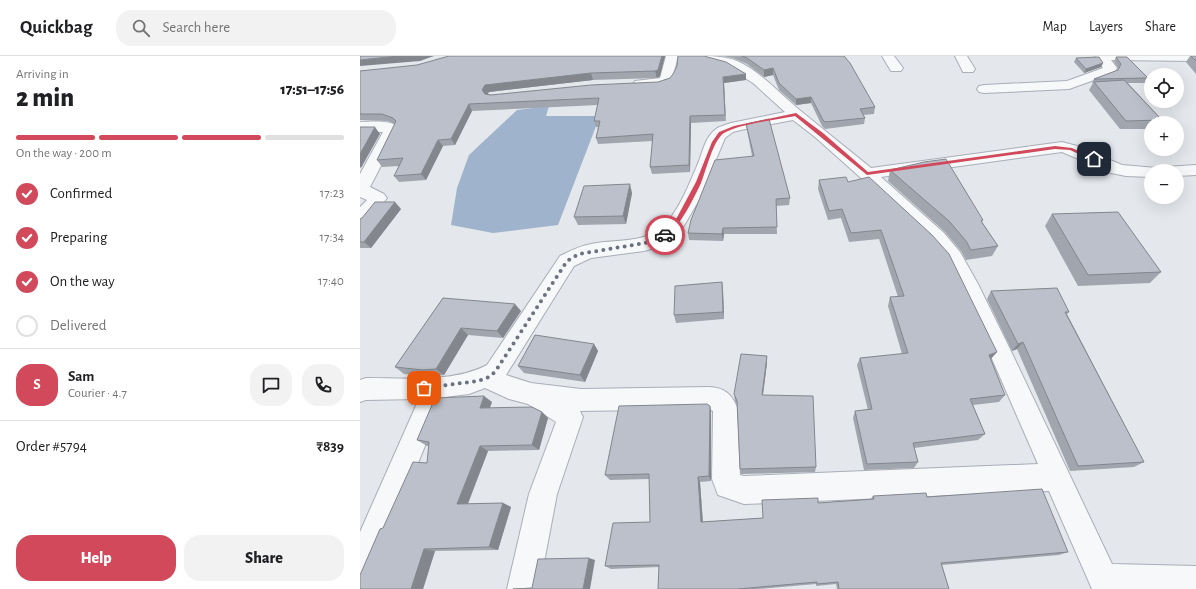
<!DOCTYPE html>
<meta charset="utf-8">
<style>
body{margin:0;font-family:"Alegreya Sans",sans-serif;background:#f2f2f2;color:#202124;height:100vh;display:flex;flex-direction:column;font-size:15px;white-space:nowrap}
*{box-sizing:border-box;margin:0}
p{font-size:13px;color:#757577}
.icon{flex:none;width:22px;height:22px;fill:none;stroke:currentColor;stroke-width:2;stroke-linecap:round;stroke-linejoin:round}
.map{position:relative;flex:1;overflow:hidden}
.details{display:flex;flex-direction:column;background:#fff;width:360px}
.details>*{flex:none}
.fabs{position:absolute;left:784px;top:12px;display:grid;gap:8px}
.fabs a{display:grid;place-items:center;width:40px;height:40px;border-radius:50%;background:#fff;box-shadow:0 4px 16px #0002;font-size:20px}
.pin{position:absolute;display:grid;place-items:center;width:34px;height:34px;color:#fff;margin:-17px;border-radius:8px;box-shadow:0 2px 6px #0006}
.courier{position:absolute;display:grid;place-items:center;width:40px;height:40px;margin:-20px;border:3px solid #d1495b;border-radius:50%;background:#fff;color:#222;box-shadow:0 1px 5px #0007}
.headline em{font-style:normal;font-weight:800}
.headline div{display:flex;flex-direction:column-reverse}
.headline{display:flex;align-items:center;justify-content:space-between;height:68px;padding:0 16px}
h1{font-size:26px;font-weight:800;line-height:30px}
.bar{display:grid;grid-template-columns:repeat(4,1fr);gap:6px 4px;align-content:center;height:48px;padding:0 16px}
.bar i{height:5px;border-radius:3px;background:#e0e0e0}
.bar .current{background:#d1495b}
.bar p{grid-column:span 4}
.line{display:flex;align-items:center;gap:10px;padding:0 16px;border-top:1px solid #e0e0e0}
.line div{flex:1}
.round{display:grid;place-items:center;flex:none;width:42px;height:42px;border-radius:16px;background:#f2f2f2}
ol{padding:0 16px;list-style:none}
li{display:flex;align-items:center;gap:12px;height:44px}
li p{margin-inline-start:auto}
li .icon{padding:4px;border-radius:50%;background:#d1495b;color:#fff;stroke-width:4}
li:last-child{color:#757577}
li i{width:22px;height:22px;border:2px solid #e0e0e0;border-radius:50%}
.button{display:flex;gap:8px;margin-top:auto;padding:8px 16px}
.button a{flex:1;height:46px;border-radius:16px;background:#d1495b;color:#fff;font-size:16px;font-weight:800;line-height:46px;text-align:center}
.button a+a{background:#f2f2f2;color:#202124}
header{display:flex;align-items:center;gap:24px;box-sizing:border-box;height:56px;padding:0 20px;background:#fff;border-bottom:1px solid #e0e0e0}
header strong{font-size:19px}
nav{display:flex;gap:22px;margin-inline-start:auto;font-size:14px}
.search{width:280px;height:36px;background:#f2f2f2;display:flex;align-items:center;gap:10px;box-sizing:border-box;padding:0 14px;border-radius:16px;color:#757577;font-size:15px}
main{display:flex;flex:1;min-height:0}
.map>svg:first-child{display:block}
.water{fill:#9fb4cc}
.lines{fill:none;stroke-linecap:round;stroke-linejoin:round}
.minor-casing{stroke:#a9aeb7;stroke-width:2}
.minor{fill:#f7f8fa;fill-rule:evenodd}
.wall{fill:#a1a5ae}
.shaded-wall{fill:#83868d}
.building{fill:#bbc0ca;stroke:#83868d}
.route{fill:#d1495b}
.done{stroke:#6c737f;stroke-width:4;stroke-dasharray:0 7.2}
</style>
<header>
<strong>Quickbag</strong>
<div class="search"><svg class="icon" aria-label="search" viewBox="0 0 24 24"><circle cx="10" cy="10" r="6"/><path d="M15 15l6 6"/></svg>Search here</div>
<nav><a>Map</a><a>Layers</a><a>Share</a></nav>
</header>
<main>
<section class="details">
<div class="headline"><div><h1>2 min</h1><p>Arriving in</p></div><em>17:51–17:56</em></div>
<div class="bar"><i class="current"></i><i class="current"></i><i class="current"></i><i></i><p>On the way · 200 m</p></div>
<ol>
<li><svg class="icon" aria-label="check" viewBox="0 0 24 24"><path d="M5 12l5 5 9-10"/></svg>Confirmed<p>17:23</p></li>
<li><svg class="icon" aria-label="check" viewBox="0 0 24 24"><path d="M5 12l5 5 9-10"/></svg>Preparing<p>17:34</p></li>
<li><svg class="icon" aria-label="check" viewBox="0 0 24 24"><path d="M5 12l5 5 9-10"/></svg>On the way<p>17:40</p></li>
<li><i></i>Delivered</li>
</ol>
<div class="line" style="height:72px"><b class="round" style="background:#d1495b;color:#fff">S</b><div><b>Sam</b><p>Courier · 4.7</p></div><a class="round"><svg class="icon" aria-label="chat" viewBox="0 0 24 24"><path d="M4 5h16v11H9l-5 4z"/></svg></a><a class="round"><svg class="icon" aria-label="phone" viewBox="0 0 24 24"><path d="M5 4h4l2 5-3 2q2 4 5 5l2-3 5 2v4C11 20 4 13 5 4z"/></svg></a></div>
<div class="line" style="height:52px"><div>Order #5794</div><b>₹839</b></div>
<div class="button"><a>Help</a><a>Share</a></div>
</section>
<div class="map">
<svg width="836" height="533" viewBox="0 0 836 533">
<rect width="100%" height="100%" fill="#e4e7ec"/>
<polygon class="water" points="189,50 186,60 240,60 198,169 133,177 91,169 97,132 109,99 157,54"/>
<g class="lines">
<g class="minor-casing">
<g id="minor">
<polygon points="306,0 318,0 311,28 280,32 275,31 273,28 275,25 300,22"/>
<path d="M338 0C351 0 364 0 377 5 402 16 420 39 442 56 465 75 488 93 511 112L702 86 717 90 762 109 797 112 799 115H791V121L766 120 751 117 702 96 521 121 584 177 600 196 618 228 648 289 752 508 836 510V533H732L689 435 384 448 358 439 352 423 353 355 349 353 220 355 223 361 197 438 179 533H147L169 438 196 366 168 348 149 343 125 332 109 338 85 341 11 522 0 526V476L59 343 6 344 0 346V324L6 322C43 322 94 327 127 309L200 200C210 195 220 190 231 188 254 183 283 188 302 171 318 158 331 124 339 105 343 94 346 80 356 73 360 70 366 69 371 67L425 56 393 27 367 11 339 3ZM433 64 455 81 501 122 570 187 586 206 626 289 678 408 384 420 380 419 377 351C371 337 364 332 349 331L221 333 171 327 146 319 214 210 231 202 284 195 304 189 315 182 325 168 339 144 365 82 373 76 381 74Z"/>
<polygon points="522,0 534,0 543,12 541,15 531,15"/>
<polygon points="595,0 607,0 615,13 613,16 603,16"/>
<polygon points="735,0 836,0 836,5 751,4 757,12 754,17 709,33 624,37 619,36 617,33 619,30 624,29 707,25 743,12"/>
<path d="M0 66C11 66 33 63 40 73L10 131 24 138 27 142 7 168 0 169V151L7 144 0 141V118L23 76H0Z"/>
<polygon points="836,109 836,119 817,120 817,115 804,115 806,111"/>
</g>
</g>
<use href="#minor" class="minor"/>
</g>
<g class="wall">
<polygon points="305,0 300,20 297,22 233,24 129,36 127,38 131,39 386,24 364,27 366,65 331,67 330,116 292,118 290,111 293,85 238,88 236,82 238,71 236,71 234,65 238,49 112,55 95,89 83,90 66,124 39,126 34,120 39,110 22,111 17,104 35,68 27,65 0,64 0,15"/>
<polygon points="362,0 484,0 515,51 514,58 503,59 505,62 504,68 465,73 462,70 451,47 436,49 419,34 413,19 404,21 387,8 373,2"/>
<polygon points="830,0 836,0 836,18 826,6"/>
<polygon points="756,1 788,22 785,27 768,27 802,64 800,67 791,67 791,73 760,73 729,34 733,27 732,27 734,23 758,14 758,12 754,6"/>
<polygon points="716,2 743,7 741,11 724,17 714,6"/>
<polygon points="386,68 430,142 429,149 416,150 417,178 364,178 363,185 329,184 328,177 392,100 387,74"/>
<polygon points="530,114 623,164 622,166 638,190 632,200 606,204 601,195 585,176 528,125"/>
<polygon points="459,124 488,126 631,303 645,339 639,346 613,349 625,378 618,384 554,392 558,406 554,412 504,414 493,362 495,355 508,354 497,309 500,302 542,298 528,250 530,241 538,241 519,183 489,186 481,162 468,164 458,133"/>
<polygon points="272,137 266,168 218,169 214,161"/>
<polygon points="41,153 11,192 0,192 0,163"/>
<polygon points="692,158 801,216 790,227 718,230 685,170"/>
<polygon points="362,226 363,234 364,263 316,267 314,259"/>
<polygon points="631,235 709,256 707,258 784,406 774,411 710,415 657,293 652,295 627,243"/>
<polygon points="83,242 161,255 143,282 108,279 84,319 72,320 44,318 35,311"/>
<polygon points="234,288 238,295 225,326 164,317 158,310"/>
<polygon points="407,300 407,307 403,339 456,411 455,416 381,418 380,413 378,349 375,345 374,338"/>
<polygon points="132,346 130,352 182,356 188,362 179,394 128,395 108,448 143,447 151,451 138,494 75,495 63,533 23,472 67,407 69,390 67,390 57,384"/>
<polygon points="350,350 351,356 351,425 340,426 343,466 403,462 458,447 511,443 513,440 567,441 708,496 699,499 582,509 589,533 477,533 476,528 456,530 456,528 398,533 298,533 299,511 251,513 245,510 290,466 289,423 250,424 245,419"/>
</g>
<g class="shaded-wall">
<polygon points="38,0 74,0 60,5 0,10 0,4"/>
<polygon points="302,0 305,0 300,20 297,22 295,15"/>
<polygon points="743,7 741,11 724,17 726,13"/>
<polygon points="413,12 413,19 404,21 404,14"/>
<polygon points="231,17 233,24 129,36 126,41 122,34 125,29"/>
<polygon points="386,18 386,24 364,27 366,65 363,21"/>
<polygon points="451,41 451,47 436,49 436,43"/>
<polygon points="109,48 112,55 95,89 91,83"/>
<polygon points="330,60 331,67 330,116 329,109"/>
<polygon points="15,71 20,78 1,112 0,111 0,98"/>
<polygon points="78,84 83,90 66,124 61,118"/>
<polygon points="270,128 272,137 266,168 263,160"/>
<polygon points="35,146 41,153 11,192 4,186"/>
<polygon points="363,172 364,178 363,185 362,178"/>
<polygon points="362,226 363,234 364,263 363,256"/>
<polygon points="155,248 161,255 143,282 137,275"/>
<polygon points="101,272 108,279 84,319 76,313"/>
<polygon points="663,286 657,293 652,295 658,288"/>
<polygon points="234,288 238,295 225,326 220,319"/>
<polygon points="637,296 631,303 629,299"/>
<polygon points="407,300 407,307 402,345 402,339"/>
<polygon points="124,340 132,346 127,358 120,352"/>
<polygon points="350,350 351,356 351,425 349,420"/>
<polygon points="182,356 188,362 179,394 172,389"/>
<polygon points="120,390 128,395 106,452 97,448"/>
<polygon points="338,421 340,426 343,470 341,466"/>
<polygon points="143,447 151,451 138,494 129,491"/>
<polygon points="64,493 75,495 63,533 51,533"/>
<polygon points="229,502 235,504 230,533 223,533"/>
</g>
<g class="building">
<polygon points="0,0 38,0 0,4"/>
<polygon points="89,0 302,0 298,14 295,15 231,17 125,29 122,34 125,38 131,39 231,29 298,26 310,22 313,18 317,10 318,0 344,0 366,6 386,18 363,21 365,59 330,60 329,109 290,111 293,78 236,82 240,65 234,65 239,42 109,48 91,83 78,84 61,118 34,120 43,102 17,104 36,65 33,62 22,58 0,58 0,15 57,9"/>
<polygon points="382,0 484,0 490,7 515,51 500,53 505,62 465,66 463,64 451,41 436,43 419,27 413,12 404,14 387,2"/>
<polygon points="831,0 836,0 836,5"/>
<polygon points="739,1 743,7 726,13 716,2"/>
<polygon points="756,1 767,1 788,22 734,23 758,14 761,8"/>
<polygon points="764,24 802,64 766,65 734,26"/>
<polygon points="409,63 430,142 416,143 417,171 363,172 362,178 328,177 331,164 355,104 394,100 386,68"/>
<polygon points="0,71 15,71 0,98"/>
<polygon points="586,103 623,164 621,165 638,190 611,194 606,185 589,165 530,114 564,106"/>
<polygon points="486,121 488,126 509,121 572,179 589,198 637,296 629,299 645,339 610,343 625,378 553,387 558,406 507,408 495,355 512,353 500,302 548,297 530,241 544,240 521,174 491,177 482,153 469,155 459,124"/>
<polygon points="270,128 263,160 214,161 224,130"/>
<polygon points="15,146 35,146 4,186 0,186 0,163 2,162"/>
<polygon points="758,156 801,216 728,219 692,158"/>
<polygon points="362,226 363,256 314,259 315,230"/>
<polygon points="697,232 709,256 705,256 784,406 718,410 663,286 658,288 631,235"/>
<polygon points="83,242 155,248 137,275 101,272 76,313 63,314 35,311"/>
<polygon points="175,279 234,288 220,319 158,310"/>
<polygon points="381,298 407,300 402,339 453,340 456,411 380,413 377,345 374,338"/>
<polygon points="124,340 120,352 172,351 182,356 172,389 120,390 97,448 143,447 129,491 64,493 51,533 0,533 0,519 20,473 23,472 53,406 67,407 69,386 57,384 75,342"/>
<polygon points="347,348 350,350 349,420 338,421 341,466 403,462 402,444 458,442 458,447 514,443 513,440 566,437 567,441 682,433 708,496 581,507 589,533 479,533 478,526 457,528 457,526 377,533 298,533 299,509 245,510 253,467 290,466 289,418 245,419 259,350"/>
<polygon points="229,502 223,533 153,533 172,532 178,503"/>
</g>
<path class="route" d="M436 57 463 77 508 116 695 90 712 92 736 103 732 104 710 94 695 93 507 119 435 60C416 64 379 68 364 77 353 84 346 115 341 127 332 146 322 166 307 181H303V178L314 167 336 126 352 86 359 76 374 70Z"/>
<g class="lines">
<polyline class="done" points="64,332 118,325 127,322 135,316 207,205 219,198 285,187 305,179"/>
</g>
</svg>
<div class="fabs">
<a><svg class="icon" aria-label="locate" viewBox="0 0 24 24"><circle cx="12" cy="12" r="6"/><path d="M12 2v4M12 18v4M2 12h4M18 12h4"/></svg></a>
<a>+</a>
<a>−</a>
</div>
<div class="pin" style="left:64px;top:332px;background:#ea580c"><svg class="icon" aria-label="bag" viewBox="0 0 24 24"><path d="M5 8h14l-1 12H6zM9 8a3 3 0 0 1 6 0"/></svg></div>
<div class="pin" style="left:734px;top:103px;background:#1f2937"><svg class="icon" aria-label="home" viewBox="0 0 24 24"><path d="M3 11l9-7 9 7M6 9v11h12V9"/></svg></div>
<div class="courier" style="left:305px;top:179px"><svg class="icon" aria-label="car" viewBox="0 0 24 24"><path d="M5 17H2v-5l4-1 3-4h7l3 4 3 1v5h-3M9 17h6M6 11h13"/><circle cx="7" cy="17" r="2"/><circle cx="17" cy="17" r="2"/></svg></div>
</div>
</main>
